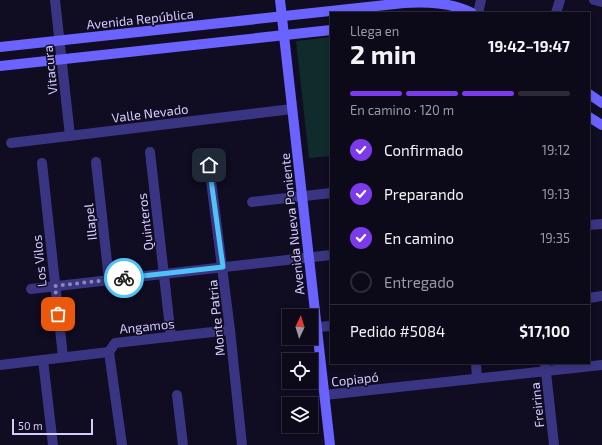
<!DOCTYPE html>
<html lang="es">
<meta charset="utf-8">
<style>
body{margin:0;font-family:"Exo 2",sans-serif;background:#151222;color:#f1f3f6;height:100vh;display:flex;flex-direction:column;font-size:15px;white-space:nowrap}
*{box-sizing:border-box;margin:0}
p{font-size:13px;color:#9a9aa2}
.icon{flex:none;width:22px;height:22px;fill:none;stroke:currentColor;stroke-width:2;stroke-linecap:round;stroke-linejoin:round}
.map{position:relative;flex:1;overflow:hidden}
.drawer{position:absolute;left:330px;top:12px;width:260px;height:352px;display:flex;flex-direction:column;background:#0c0919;border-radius:0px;box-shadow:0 2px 6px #0003,0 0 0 1px #2c2a38}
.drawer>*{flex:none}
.needle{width:26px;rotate:4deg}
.tools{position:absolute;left:282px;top:309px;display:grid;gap:8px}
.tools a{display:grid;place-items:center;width:36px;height:36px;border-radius:0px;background:#0c0919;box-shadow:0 2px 6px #0003,0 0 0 1px #2c2a38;font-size:20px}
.scale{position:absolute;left:12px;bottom:10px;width:81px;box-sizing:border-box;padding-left:4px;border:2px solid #d3ccff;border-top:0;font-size:11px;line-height:14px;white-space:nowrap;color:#d3ccff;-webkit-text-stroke:3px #100c21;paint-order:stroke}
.pin{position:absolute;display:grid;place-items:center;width:34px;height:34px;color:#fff;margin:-17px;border-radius:8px;box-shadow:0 2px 6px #0006}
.courier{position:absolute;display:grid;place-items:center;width:40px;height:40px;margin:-20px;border:3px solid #4fc3f7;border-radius:50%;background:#fff;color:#222;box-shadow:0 1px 5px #0007}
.overview em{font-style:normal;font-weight:700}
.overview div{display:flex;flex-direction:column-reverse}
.overview{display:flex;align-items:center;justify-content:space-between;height:68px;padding:0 20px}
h1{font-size:26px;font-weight:700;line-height:30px}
.bar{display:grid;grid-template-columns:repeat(4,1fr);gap:6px 4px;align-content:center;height:48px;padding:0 20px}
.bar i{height:5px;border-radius:3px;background:#2c2a38}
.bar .on{background:#7c3aed}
.bar p{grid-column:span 4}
.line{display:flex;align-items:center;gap:10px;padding:0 20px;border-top:1px solid #2c2a38}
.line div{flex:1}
ol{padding:0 20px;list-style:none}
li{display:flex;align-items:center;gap:12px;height:44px}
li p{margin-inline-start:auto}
li .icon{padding:4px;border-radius:50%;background:#7c3aed;color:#fff;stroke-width:4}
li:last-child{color:#9a9aa2}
li i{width:22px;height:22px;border:2px solid #2c2a38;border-radius:50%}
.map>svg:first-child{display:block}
.green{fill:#0f2b2b}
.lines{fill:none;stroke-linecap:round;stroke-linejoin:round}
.street{stroke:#3a3582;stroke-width:10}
.secondary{stroke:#6b63ff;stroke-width:10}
.done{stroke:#8f89b1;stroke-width:4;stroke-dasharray:0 7.2}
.route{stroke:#4fc3f7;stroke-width:5}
.labels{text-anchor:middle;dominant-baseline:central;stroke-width:3;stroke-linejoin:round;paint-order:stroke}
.street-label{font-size:13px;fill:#d3ccff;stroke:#100c21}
</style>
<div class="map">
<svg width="602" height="445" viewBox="0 0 602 445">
<rect width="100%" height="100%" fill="#100c21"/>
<polygon class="green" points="331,37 331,156 309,158 296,41"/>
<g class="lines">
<g class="street">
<polyline points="55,0 70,136"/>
<polyline points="594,0 602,2"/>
<polyline points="478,13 481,0"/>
<polyline points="556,13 560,0"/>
<polyline points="11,143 292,109"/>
<polyline points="150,152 171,337"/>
<polyline points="96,162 109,280"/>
<polyline points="42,163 63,357"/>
<polyline points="209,165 230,330 242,445"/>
<polyline points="252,202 331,193"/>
<polyline points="589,225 602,224"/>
<polyline points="31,289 331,255"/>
<polyline points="589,298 602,296"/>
<polyline points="317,327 331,326"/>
<polyline points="109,352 122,445"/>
<polyline points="43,360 53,445"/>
<polyline points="476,363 477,378"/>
<polyline points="545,363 554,445"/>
<polyline points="0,365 109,352 115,343 230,330"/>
<polyline points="177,395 183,445"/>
<polyline points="325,395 602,365"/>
</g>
<g class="secondary">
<polyline points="280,0 330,445"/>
<path d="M0 47 404 3C426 2 451 2 472 13"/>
<polyline points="0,66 331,30"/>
<polyline points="589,94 602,103"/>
<polyline points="589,117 602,125"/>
</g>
</g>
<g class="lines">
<polyline class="done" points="58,314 55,286 124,278"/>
<polyline class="route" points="124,278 223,267 209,165"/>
</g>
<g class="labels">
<g class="street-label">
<text transform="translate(140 19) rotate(-6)">Avenida República</text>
<text transform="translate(50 70) rotate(-96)">Vitacura</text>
<text transform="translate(150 113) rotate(-7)">Valle Nevado</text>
<text transform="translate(90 222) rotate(-96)">Illapel</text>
<text transform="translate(145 222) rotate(-97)">Quinteros</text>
<text transform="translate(292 224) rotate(-96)">Avenida Nueva Poniente</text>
<text transform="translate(39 261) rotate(-96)">Los Vilos</text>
<text transform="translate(216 318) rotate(-96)">Monte Patria</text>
<text transform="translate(147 326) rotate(-6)">Angamos</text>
<text transform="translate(355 379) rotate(-6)">Copiapó</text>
<text transform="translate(537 405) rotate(-96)">Freirina</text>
</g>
</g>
</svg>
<div class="tools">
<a><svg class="needle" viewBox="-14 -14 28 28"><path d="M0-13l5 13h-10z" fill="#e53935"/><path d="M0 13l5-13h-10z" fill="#9a9aa2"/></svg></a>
<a><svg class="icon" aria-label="locate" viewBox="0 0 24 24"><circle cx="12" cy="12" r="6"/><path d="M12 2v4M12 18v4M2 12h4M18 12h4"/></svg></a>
<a><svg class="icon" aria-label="layers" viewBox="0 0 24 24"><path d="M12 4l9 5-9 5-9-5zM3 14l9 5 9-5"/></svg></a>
</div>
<div class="scale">50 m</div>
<div class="pin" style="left:58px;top:314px;background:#ea580c"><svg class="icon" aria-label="bag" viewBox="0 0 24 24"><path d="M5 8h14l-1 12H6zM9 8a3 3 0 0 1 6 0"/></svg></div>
<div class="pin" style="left:209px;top:165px;background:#1f2937"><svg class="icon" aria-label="home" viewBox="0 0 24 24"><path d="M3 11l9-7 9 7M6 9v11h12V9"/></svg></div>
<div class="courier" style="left:124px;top:278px"><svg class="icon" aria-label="bike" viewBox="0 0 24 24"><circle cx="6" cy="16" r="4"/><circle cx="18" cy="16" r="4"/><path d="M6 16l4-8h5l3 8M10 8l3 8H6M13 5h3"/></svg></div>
<section class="drawer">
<div class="overview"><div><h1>2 min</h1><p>Llega en</p></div><em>19:42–19:47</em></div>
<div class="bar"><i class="on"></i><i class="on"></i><i class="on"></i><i></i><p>En camino · 120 m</p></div>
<ol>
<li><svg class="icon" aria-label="check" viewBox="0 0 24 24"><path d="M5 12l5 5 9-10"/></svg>Confirmado<p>19:12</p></li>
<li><svg class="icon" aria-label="check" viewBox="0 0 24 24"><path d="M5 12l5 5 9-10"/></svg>Preparando<p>19:13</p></li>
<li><svg class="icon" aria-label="check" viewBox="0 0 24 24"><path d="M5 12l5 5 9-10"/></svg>En camino<p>19:35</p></li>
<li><i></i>Entregado</li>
</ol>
<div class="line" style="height:52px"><div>Pedido #5084</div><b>$17,100</b></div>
</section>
</div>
